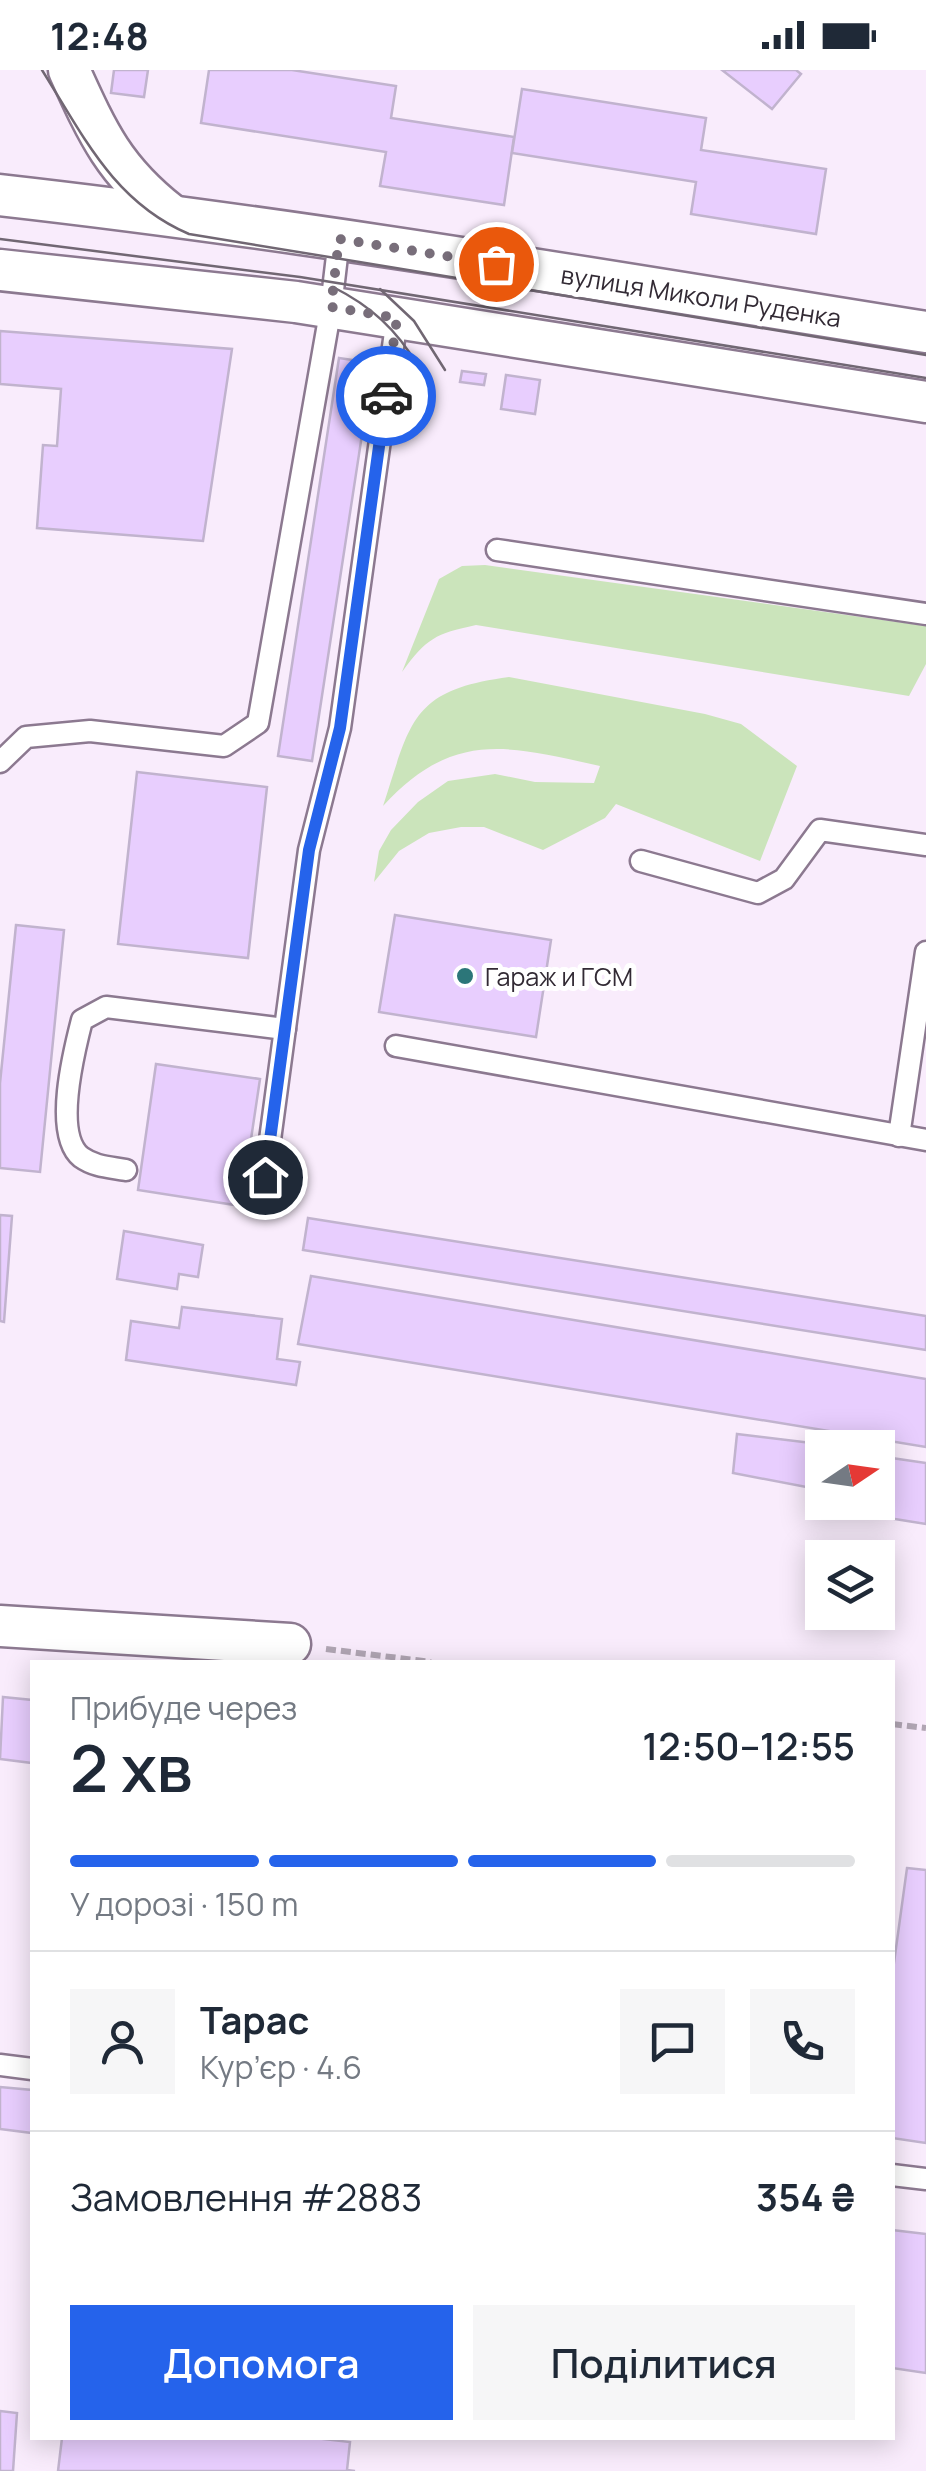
<!DOCTYPE html>
<html lang="uk">
<meta charset="utf-8">
<style>
body{margin:0;font-family:Manrope,sans-serif;background:#f6f6f7;color:#1f2937;height:100vh;display:flex;flex-direction:column;font-size:38px;white-space:nowrap}
*{box-sizing:border-box;margin:0}
p{font-size:32px;color:#747a83}
.icon{flex:none;width:55px;height:55px;fill:none;stroke:currentColor;stroke-width:2;stroke-linecap:round;stroke-linejoin:round}
.map{position:relative;flex:1;overflow:hidden}
.sheet{position:absolute;left:30px;top:1590px;width:865px;height:780px;display:flex;flex-direction:column;background:#fff;border-radius:0px;box-shadow:0 5px 25px #0003}
.sheet>*{flex:none}
.needle{width:65px;rotate:77deg}
.fabs{position:absolute;left:805px;top:1360px;display:grid;gap:20px}
.fabs a{display:grid;place-items:center;width:90px;height:90px;border-radius:0px;background:#fff;box-shadow:0 5px 25px #0003;font-size:50px}
.pin{position:absolute;display:grid;place-items:center;width:85px;height:85px;color:#fff;margin:-42px;border:5px solid #fff;border-radius:50%;box-shadow:0 2px 10px #0007}
.courier{position:absolute;display:grid;place-items:center;width:100px;height:100px;margin:-50px;border:8px solid #2563eb;border-radius:50%;background:#fff;color:#222;box-shadow:0 2px 12px #0007}
.overview em{font-style:normal;font-weight:600}
.overview div{display:flex;flex-direction:column-reverse}
.overview{display:flex;align-items:center;justify-content:space-between;height:170px;padding:0 40px}
h1{font-size:65px;font-weight:600;line-height:75px}
.bar{display:grid;grid-template-columns:repeat(4,1fr);gap:15px 10px;align-content:center;height:120px;padding:0 40px}
.bar i{height:12px;border-radius:8px;background:#e0e1e3}
.bar .on{background:#2563eb}
.bar p{grid-column:span 4}
.line{display:flex;align-items:center;gap:25px;padding:0 40px;border-top:2px solid #e0e1e3}
.line div{flex:1}
.round{display:grid;place-items:center;flex:none;width:105px;height:105px;border-radius:0px;background:#f6f6f7}
.cta{display:flex;gap:20px;margin-top:auto;padding:20px 40px}
.cta a{flex:1;height:115px;border-radius:0px;background:#2563eb;color:#fff;font-size:40px;font-weight:600;line-height:115px;text-align:center}
.cta a+a{background:#f6f6f7;color:#1f2937}
.status{display:flex;justify-content:space-between;align-items:center;height:70px;padding:0 50px;background:#fff;direction:ltr}
.status svg{height:28px;fill:currentColor}
.map>svg:first-child{display:block}
.green{fill:#cbe4bb}
.building{fill:#e8cefe;stroke:#c1b3ce;stroke-width:2.5}
.lines{fill:none;stroke-linecap:round;stroke-linejoin:round}
.lane-casing{stroke:#8c7990;stroke-width:25}
.street-casing{stroke:#8c7990;stroke-width:45}
.path{stroke:#b1a6b4;stroke-width:6;stroke-dasharray:10 5;stroke-linecap:butt}
.lane{stroke:#fff;stroke-width:20}
.street{stroke:#fff;stroke-width:40}
.tram{stroke:#716773;stroke-width:2.5}
.done{stroke:#786e7a;stroke-width:10;stroke-dasharray:0 18}
.route{stroke:#2563eb;stroke-width:12}
.poi-dot{fill:#2c7679;stroke:#fff;stroke-width:4}
.labels{text-anchor:middle;dominant-baseline:central;stroke-width:10;stroke-linejoin:round;paint-order:stroke}
.street-label{font-size:25px;fill:#322a34;stroke:#fff}
.poi-label{font-size:25px;fill:#322a34;stroke:#fff;text-anchor:start}
</style>
<div class="status"><b>12:48</b><svg viewBox="0 0 49 12"><path d="M0 12V9h3v3zM5 12V6h3v6zM10 12V3h3v9zM15 12V0h3v12zM26 1h20v11H26zM47 4h2v5h-2z"/></svg></div>
<div class="map">
<svg width="926" height="2401" viewBox="0 0 926 2401">
<rect width="100%" height="100%" fill="#f9ecfc"/>
<g class="green">
<path d="M485 495 926 556V594L909 626 476 555C435 564 427 568 402 602L439 509 462 496Z"/>
<path d="M509 607 705 644 741 654 797 696 760 791 616 734 605 748 543 780 484 757H461L429 763 399 781 374 812 379 781 391 760 418 732 448 711 495 704 535 712 594 713 600 696C510 676 453 659 383 736 411 651 411 620 509 607Z"/>
</g>
<g class="building">
<polygon points="114,0 148,0 144,27 111,23"/>
<polygon points="209,0 292,0 396,16 391,48 514,67 504,135 380,116 386,82 201,53"/>
<polygon points="722,0 796,0 801,4 772,39"/>
<polygon points="522,19 706,48 701,80 826,99 816,164 691,144 696,112 512,83"/>
<polygon points="0,261 232,279 203,471 37,458 43,375 57,376 61,319 0,314"/>
<polygon points="339,288 373,293 312,691 278,686"/>
<polygon points="462,301 486,304 484,315 460,312"/>
<polygon points="506,305 540,310 535,344 501,339"/>
<polygon points="137,702 267,717 248,888 118,874"/>
<polygon points="395,845 551,870 536,967 379,942"/>
<polygon points="16,855 64,860 40,1102 0,1098 0,1013"/>
<polygon points="156,994 260,1009 241,1136 138,1120"/>
<polygon points="0,1145 12,1146 4,1252 0,1251"/>
<polygon points="308,1148 926,1246 926,1280 303,1180"/>
<polygon points="124,1161 203,1175 198,1207 179,1204 177,1219 117,1209"/>
<polygon points="311,1206 926,1309 926,1377 298,1274"/>
<polygon points="182,1237 282,1249 277,1289 300,1292 296,1315 126,1290 131,1251 179,1258"/>
<polygon points="737,1364 828,1375 822,1378 822,1420 733,1403"/>
<polygon points="878,1386 926,1393 926,1454 870,1445 847,1432 878,1432"/>
<polygon points="3,1627 32,1630 32,1693 0,1689"/>
<polygon points="907,1798 926,1800 926,2073 892,2068 892,1907"/>
<polygon points="0,2017 32,2020 32,2063 0,2059"/>
<polygon points="892,2160 926,2164 926,2303 892,2298"/>
<polygon points="0,2341 17,2343 13,2401 0,2401"/>
<polygon points="62,2368 315,2368 350,2372 347,2400 355,2401 58,2401"/>
</g>
<g class="lines">
<g class="lane-casing">
<g id="lane">
<polyline points="497,480 926,544"/>
<polyline points="0,692 26,667 90,661 224,676 258,653 331,237 339,169"/>
<polyline points="641,791 758,823 784,809 820,760 926,775"/>
<polyline points="396,976 926,1070"/>
<polyline points="899,1066 926,882"/>
<path d="M126 1100C110 1097 95 1097 81 1087 53 1064 74 981 82 950L106 937 285 959"/>
<polyline points="265,1107 309,780 340,658 397,248"/>
<polyline points="0,1995 32,1999"/>
<polyline points="892,2105 926,2109"/>
</g>
</g>
<g class="street-casing">
<g id="street">
<path d="M69 0C98 64 114 100 170 144"/>
<path d="M0 125C310 160 618 213 926 262"/>
<polyline points="0,200 296,232 926,332"/>
<polyline points="0,1556 290,1574"/>
</g>
</g>
<g class="path">
<polyline points="326,1579 431,1592"/>
<polyline points="892,1654 926,1658"/>
</g>
<use href="#lane" class="lane"/>
<use href="#street" class="street"/>
<g class="tram">
<path d="M42 0C84 67 114 132 189 164L926 285"/>
<polyline points="0,169 300,207 926,308"/>
<path d="M333 217C371 236 397 260 418 296"/>
<polyline points="380,219 414,251 445,300"/>
</g>
</g>
<g class="lines">
<polyline class="done" points="386,326 397,248 331,237 339,169 496,194"/>
<polyline class="route" points="265,1107 309,780 340,658 386,326"/>
</g>
<circle class="poi-dot" cx="465" cy="906" r="10"/>
<g class="labels">
<g class="street-label">
<text transform="translate(701 226) rotate(9)">вулиця Миколи Руденка</text>
</g>
<g class="poi-label">
<text x="485" y="906">Гараж и ГСМ</text>
</g>
</g>
</svg>
<div class="fabs">
<a><svg class="needle" viewBox="-14 -14 28 28"><path d="M0-13l5 13h-10z" fill="#e53935"/><path d="M0 13l5-13h-10z" fill="#747a83"/></svg></a>
<a><svg class="icon" aria-label="layers" viewBox="0 0 24 24"><path d="M12 4l9 5-9 5-9-5zM3 14l9 5 9-5"/></svg></a>
</div>
<div class="pin" style="left:496px;top:194px;background:#ea580c"><svg class="icon" aria-label="bag" viewBox="0 0 24 24"><path d="M5 8h14l-1 12H6zM9 8a3 3 0 0 1 6 0"/></svg></div>
<div class="pin" style="left:265px;top:1107px;background:#1f2937"><svg class="icon" aria-label="home" viewBox="0 0 24 24"><path d="M3 11l9-7 9 7M6 9v11h12V9"/></svg></div>
<div class="courier" style="left:386px;top:326px"><svg class="icon" aria-label="car" viewBox="0 0 24 24"><path d="M5 17H2v-5l4-1 3-4h7l3 4 3 1v5h-3M9 17h6M6 11h13"/><circle cx="7" cy="17" r="2"/><circle cx="17" cy="17" r="2"/></svg></div>
<section class="sheet">
<div class="overview"><div><h1>2 хв</h1><p>Прибуде через</p></div><em>12:50–12:55</em></div>
<div class="bar"><i class="on"></i><i class="on"></i><i class="on"></i><i></i><p>У дорозі · 150 m</p></div>
<div class="line" style="height:180px"><a class="round"><svg class="icon" aria-label="person" viewBox="0 0 24 24"><circle cx="12" cy="8" r="4"/><path d="M4 21q1-7 8-7t8 7"/></svg></a><div><b>Тарас</b><p>Кур’єр · 4.6</p></div><a class="round"><svg class="icon" aria-label="chat" viewBox="0 0 24 24"><path d="M4 5h16v11H9l-5 4z"/></svg></a><a class="round"><svg class="icon" aria-label="phone" viewBox="0 0 24 24"><path d="M5 4h4l2 5-3 2q2 4 5 5l2-3 5 2v4C11 20 4 13 5 4z"/></svg></a></div>
<div class="line" style="height:130px"><div>Замовлення #2883</div><b>354 ₴</b></div>
<div class="cta"><a>Допомога</a><a>Поділитися</a></div>
</section>
</div>
